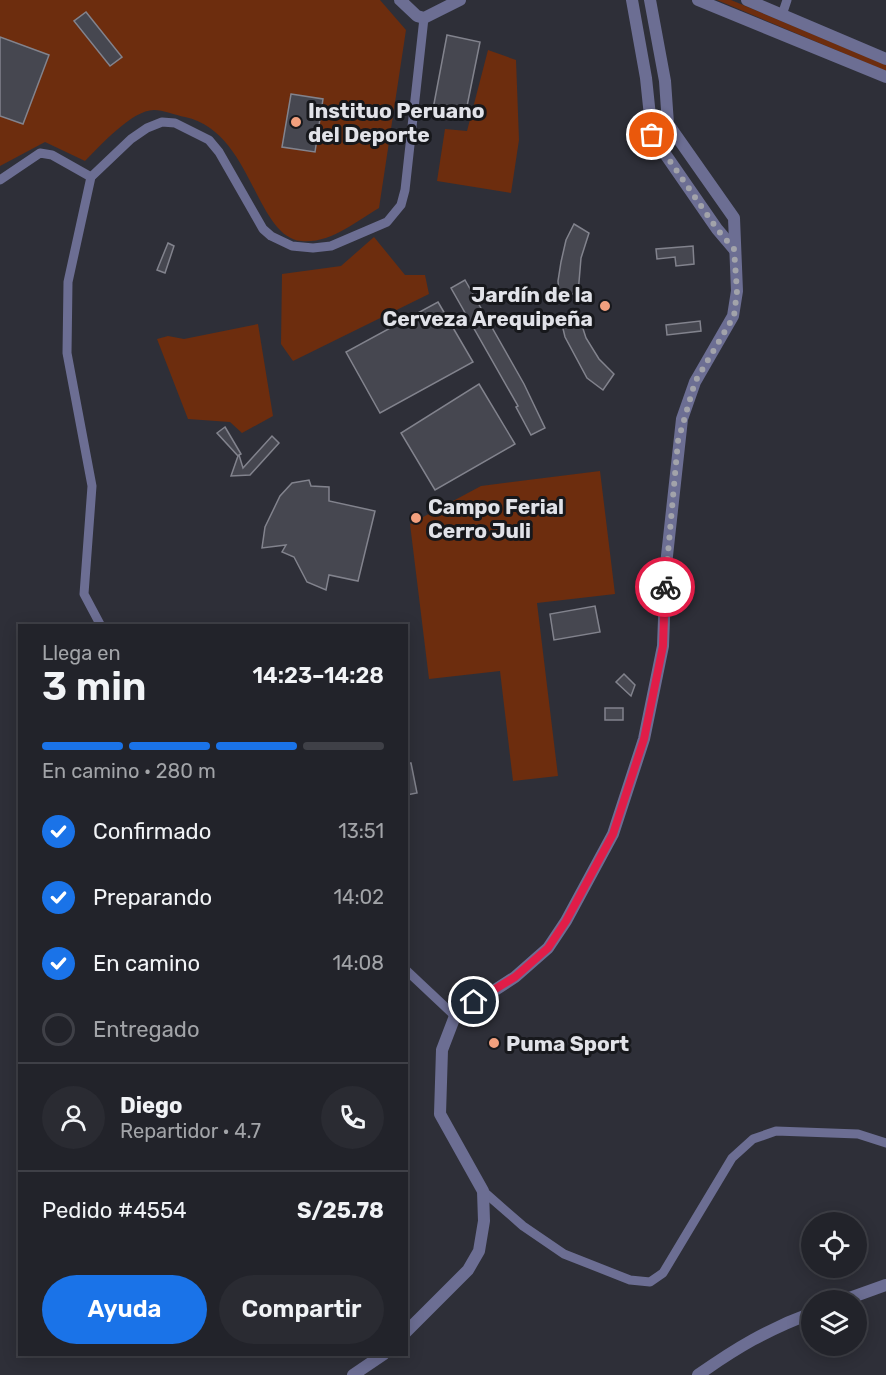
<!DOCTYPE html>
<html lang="es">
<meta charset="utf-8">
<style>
body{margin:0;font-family:Rubik,sans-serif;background:#2a2b32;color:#f1f3f6;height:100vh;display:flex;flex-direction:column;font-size:22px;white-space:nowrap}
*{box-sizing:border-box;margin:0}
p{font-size:20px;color:#a2a4a8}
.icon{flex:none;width:33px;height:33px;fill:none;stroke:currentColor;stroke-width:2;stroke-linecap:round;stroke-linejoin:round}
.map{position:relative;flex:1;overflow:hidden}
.drawer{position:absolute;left:18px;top:624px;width:390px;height:732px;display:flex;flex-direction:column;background:#22232a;border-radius:0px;box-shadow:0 3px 15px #0003,0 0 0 2px #3f4047}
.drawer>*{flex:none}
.fabs{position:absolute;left:801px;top:1212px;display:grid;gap:12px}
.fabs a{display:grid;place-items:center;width:66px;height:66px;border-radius:50%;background:#22232a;box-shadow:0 3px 15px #0003,0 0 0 2px #3f4047;font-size:30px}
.pin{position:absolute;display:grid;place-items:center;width:51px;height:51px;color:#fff;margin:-26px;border:3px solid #fff;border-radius:50%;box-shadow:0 2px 6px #0007}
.courier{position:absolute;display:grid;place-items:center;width:60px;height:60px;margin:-30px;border:4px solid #e11d48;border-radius:50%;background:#fff;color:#222;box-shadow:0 2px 8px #0007}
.head em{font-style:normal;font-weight:600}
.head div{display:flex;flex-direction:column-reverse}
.head{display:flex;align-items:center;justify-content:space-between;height:102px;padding:0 24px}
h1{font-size:39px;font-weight:600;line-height:45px}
.bar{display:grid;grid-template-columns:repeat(4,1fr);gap:9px 6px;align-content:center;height:72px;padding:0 24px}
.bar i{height:8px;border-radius:4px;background:#3f4047}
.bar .active{background:#1a73e8}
.bar p{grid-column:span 4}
.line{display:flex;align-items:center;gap:15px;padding:0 24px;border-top:2px solid #3f4047}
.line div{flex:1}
.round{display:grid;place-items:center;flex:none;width:63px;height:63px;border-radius:32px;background:#2a2b32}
ol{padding:0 24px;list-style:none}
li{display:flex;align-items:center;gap:18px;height:66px}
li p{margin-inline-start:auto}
li .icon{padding:6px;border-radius:50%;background:#1a73e8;color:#fff;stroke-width:4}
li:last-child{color:#a2a4a8}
li i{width:33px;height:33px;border:3px solid #3f4047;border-radius:50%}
.cta{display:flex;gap:12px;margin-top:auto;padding:12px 24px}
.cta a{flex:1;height:69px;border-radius:36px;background:#1a73e8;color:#fff;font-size:24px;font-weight:600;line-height:69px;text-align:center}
.cta a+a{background:#2a2b32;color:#f1f3f6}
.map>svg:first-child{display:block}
.green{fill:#6d2d0e}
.building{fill:#464750;stroke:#82838d;stroke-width:1.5}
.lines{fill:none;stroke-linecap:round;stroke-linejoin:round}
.minor{stroke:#6c6e93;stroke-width:9}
.tertiary{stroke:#6c6e93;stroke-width:12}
.done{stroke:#a2a3aa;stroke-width:6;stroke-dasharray:0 10.8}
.route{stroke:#e11d48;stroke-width:8}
.poi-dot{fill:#f2a07e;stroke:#17181c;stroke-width:2}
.labels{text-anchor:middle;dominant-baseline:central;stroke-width:6;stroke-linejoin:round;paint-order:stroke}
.poi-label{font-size:21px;font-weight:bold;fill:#e1e2e8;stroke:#17181c;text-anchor:start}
</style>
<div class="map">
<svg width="886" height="1375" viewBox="0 0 886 1375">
<rect width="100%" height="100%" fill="#2e2f38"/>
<g class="green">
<path d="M0 0H380L406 30 379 208C355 222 330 244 301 241 255 236 252 131 185 117 175 115 163 110 154 110 132 110 100 146 85 161L45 142 0 166Z"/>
<polygon points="717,0 731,0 886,65 886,71"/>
<polygon points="488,50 516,60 519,140 511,193 437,181 445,129 467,131"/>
<polygon points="374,237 405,275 425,275 429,294 293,361 281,344 282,274 341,266"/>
<polygon points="258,324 273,416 242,433 230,422 188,419 157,339 168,336 184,339"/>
<polygon points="600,471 615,594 537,603 558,776 513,781 500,671 429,679 410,524 481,486"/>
</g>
<g class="building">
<polygon points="86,12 122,57 110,66 74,21"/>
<polygon points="447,35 480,42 465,116 433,109"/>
<polygon points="0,37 49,55 23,124 0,116"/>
<polygon points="291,94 323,99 315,152 282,147"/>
<polygon points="574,224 589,233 581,258 578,294 559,294 558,281 561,262 566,240"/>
<polygon points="168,243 174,246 165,273 157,270"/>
<polygon points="693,246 694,264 676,266 675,257 657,259 656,249"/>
<polygon points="465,280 524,384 545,428 531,435 516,407 518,406 451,288"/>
<polygon points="438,302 473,362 380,413 346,352"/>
<polygon points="578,313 586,338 599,359 614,374 603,390 587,378 565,337 560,316"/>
<polygon points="700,321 701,331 667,335 666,325"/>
<polygon points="479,384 515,444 435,490 401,433"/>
<polygon points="225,427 241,454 239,455 243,468 272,436 279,443 250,475 231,476 238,456 217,433"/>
<polygon points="309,480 311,486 329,487 329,501 375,511 358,581 329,575 326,590 307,582 294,557 282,552 286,545 262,548 265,527 280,496 292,483"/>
<polygon points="595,606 600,632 554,640 550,614"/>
<polygon points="624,674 635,685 631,696 616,682"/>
<rect x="605" y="708" width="18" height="12"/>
<polygon points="406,763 411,763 417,793 406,795"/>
</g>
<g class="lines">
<g class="minor">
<polyline points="782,15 787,0"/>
<polyline points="0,180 40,153 52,155 91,177"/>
<polyline points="101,626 84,594 92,486 67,353 68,282 91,177 131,139 147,128 162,122 175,123 209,140 219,152 263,229 271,236 292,246 313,248 331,246 387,222 401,205 405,190 424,18"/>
<polyline points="406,970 455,1016"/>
<polyline points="483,1191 523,1226 564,1254 630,1280 650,1282 663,1273 732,1158 753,1139 776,1131 858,1134 886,1143"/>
</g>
<g class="tertiary">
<polyline points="400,0 417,16 424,18 460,0"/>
<polyline points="632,0 646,78 652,135 717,229 734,249"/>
<polyline points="698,0 886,77"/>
<polyline points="747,0 886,59"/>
<polyline points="844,1300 886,1285"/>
<polyline points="406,1332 468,1270 479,1251 484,1221 483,1191 440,1114 442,1050 455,1016 515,977 548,948 566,921 613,834 644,739 663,646 666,565 682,419 695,382 733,316 737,291 734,218 668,124 665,81 650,0"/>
<polyline points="353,1375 384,1354"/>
<path d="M698 1375C736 1348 768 1329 812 1313"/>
</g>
</g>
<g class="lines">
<polyline class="done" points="652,135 717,229 734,249 737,291 734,316 695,382 678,441 665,587"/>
<polyline class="route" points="474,1002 515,977 548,948 566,921 613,834 644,739 663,646 665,587"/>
</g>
<g class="poi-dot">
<circle cx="296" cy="122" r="6"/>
<circle cx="605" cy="306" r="6"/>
<circle cx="416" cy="518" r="6"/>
<circle cx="494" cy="1043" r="6"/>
</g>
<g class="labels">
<g class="poi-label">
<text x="308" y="110">Instituo Peruano<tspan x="308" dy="24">del Deporte</tspan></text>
<text x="593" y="294" text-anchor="end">Jardín de la<tspan x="593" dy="24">Cerveza Arequipeña</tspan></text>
<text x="428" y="506">Campo Ferial<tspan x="428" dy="24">Cerro Juli</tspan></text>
<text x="506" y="1043">Puma Sport</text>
</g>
</g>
</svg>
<div class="fabs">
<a><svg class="icon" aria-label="locate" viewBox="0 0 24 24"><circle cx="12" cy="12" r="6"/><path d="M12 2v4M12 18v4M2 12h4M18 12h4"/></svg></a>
<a><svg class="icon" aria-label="layers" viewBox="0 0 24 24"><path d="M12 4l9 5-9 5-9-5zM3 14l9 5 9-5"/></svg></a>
</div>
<div class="pin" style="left:652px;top:135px;background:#ea580c"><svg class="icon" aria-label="bag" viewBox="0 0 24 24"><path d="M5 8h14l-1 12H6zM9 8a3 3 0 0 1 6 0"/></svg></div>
<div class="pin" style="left:474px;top:1002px;background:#1f2937"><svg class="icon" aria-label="home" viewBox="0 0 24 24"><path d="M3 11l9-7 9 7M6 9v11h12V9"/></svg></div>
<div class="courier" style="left:665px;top:587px"><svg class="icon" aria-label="bike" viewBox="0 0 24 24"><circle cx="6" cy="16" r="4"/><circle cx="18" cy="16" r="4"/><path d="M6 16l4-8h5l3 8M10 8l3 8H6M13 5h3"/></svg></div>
<section class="drawer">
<div class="head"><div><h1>3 min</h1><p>Llega en</p></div><em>14:23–14:28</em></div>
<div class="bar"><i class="active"></i><i class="active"></i><i class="active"></i><i></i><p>En camino · 280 m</p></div>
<ol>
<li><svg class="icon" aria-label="check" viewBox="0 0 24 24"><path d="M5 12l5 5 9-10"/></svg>Confirmado<p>13:51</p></li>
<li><svg class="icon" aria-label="check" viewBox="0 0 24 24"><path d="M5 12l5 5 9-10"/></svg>Preparando<p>14:02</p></li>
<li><svg class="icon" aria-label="check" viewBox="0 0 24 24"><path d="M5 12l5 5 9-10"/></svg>En camino<p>14:08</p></li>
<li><i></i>Entregado</li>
</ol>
<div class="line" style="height:108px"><a class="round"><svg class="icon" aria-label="person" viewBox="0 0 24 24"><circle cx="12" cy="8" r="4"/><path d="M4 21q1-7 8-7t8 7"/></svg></a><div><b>Diego</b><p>Repartidor · 4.7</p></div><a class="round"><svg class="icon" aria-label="phone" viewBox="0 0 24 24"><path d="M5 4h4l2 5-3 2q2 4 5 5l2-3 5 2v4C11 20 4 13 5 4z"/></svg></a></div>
<div class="line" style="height:78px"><div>Pedido #4554</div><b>S/25.78</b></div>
<div class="cta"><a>Ayuda</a><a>Compartir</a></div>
</section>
</div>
